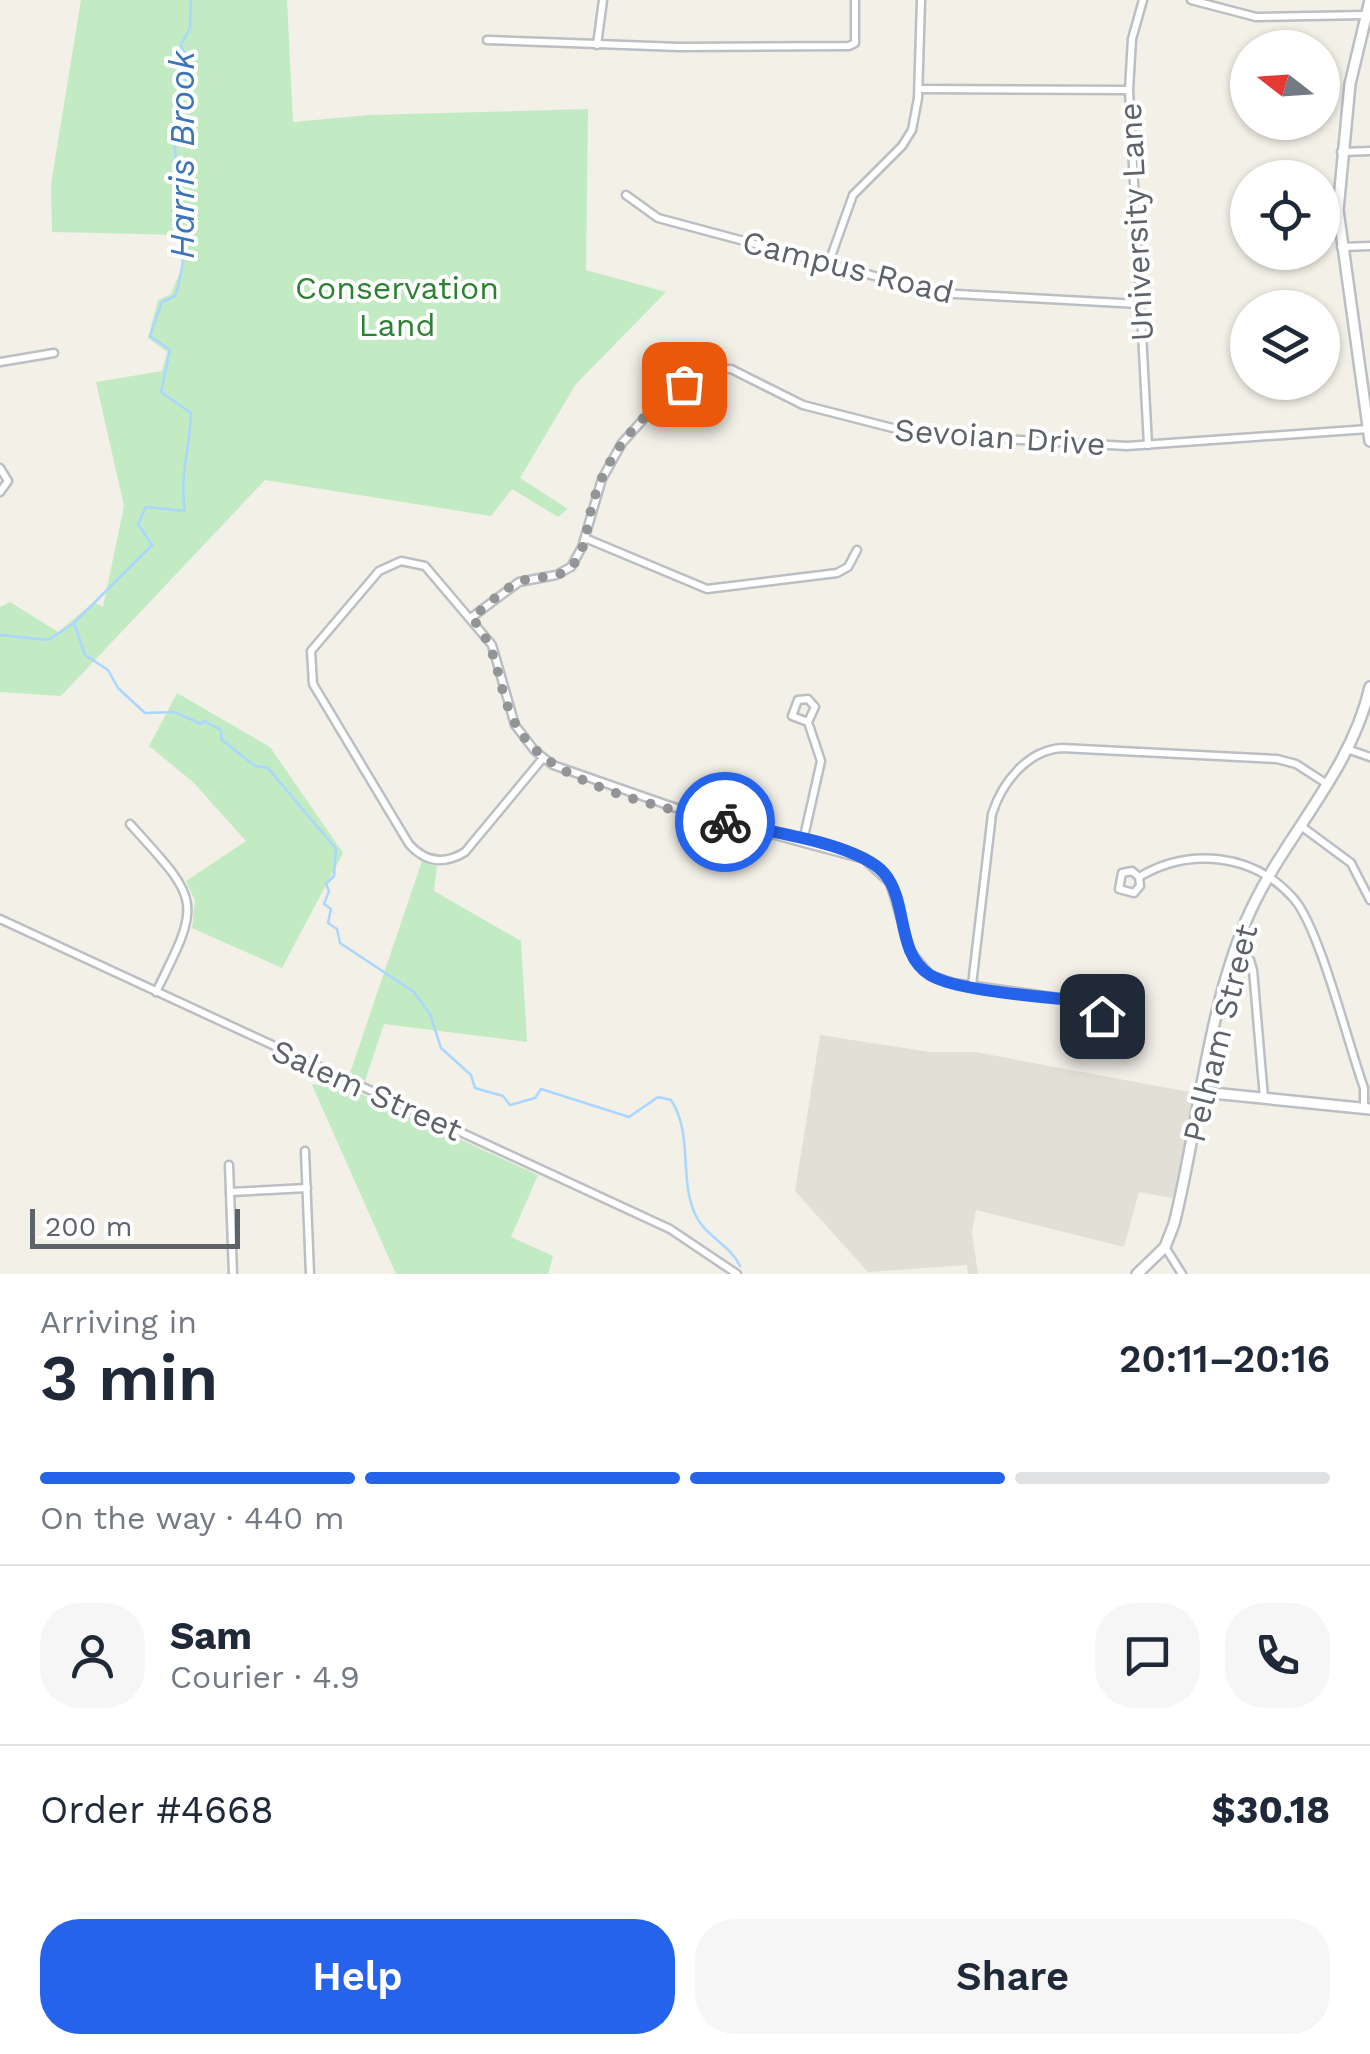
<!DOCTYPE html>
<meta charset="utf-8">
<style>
body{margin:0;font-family:"Work Sans",sans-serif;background:#f6f6f7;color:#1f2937;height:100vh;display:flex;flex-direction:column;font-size:38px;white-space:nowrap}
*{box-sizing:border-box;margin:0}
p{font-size:32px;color:#747a83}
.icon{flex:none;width:55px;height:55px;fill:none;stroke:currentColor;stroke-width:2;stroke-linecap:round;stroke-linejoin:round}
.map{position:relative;height:1274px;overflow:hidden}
.details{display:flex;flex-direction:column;background:#fff;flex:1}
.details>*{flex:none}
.needle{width:65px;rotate:287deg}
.fabs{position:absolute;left:1230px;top:30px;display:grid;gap:20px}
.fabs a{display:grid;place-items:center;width:110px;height:110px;border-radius:50%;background:#fff;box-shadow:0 2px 8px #0004;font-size:50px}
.scale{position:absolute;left:30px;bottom:25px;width:210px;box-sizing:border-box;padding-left:10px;border:5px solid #5e6269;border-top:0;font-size:28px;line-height:35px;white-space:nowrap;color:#5e6269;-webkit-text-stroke:8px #fff;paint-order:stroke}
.pin{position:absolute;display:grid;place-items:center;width:85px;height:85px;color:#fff;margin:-42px;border-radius:20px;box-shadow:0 5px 15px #0006}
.courier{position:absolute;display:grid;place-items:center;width:100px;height:100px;margin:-50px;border:8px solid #2563eb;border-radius:50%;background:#fff;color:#222;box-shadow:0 2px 12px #0007}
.summary em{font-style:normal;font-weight:600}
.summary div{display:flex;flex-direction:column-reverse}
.summary{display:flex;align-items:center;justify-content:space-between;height:170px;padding:0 40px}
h1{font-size:65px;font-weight:600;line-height:75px}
.bar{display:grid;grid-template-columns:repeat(4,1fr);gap:15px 10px;align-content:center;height:120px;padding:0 40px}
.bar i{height:12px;border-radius:8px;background:#e0e1e3}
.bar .current{background:#2563eb}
.bar p{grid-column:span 4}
.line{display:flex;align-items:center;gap:25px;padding:0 40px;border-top:2px solid #e0e1e3}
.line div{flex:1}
.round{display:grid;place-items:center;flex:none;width:105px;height:105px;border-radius:40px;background:#f6f6f7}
.cta{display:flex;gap:20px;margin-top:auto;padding:20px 40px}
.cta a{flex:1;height:115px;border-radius:40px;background:#2563eb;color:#fff;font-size:40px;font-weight:600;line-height:115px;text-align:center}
.cta a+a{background:#f6f6f7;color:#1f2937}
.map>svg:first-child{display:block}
.education{fill:#e2dfd6}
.green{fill:#c2ebc4}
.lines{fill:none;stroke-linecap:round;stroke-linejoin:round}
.stream{stroke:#aad6ff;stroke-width:2.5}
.minor-casing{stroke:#bbbec3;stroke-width:11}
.tertiary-casing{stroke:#bbbec3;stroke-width:14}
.minor{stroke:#fff;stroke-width:6}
.tertiary{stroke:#fff;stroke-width:9}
.done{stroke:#929495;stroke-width:10;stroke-dasharray:0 18}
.route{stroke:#2563eb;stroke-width:12}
.labels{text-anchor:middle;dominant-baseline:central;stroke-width:8;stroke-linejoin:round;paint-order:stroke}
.street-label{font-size:32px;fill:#5e6269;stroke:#fff}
.park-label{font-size:32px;fill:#2c8134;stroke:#fff}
.water-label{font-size:35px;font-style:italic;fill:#3b74bc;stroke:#fff}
</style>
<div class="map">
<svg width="1370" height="1274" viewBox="0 0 1370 1274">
<rect width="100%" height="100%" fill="#f2f0e7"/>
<polygon class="education" points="820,1035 930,1052 975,1052 1195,1093 1173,1198 1139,1192 1124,1247 976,1210 972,1233 978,1274 968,1274 967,1265 868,1272 795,1191"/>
<g class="green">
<polygon points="81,0 287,0 293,122 369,115 588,109 586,270 666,292 576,384 520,478 568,509 558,517 512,489 491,516 265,480 61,696 0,692 0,607 10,602 58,632 94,602 103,607 124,506 96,382 162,371 167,352 148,338 158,300 171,294 183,264 181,235 52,232 51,184"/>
<polygon points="177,693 270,747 343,853 282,968 192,928 195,901 186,881 246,841 193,782 149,746"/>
<polygon points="422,861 437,866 434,891 521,941 527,1042 384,1024 365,1081 350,1073"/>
<polygon points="335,1082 538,1175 511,1237 553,1256 548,1274 396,1274 312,1085"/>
</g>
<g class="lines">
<g class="stream">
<path d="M191 0 190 28 181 45C194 73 179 90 176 119 169 180 197 234 175 296L162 302 150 336 170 350 161 392 191 413C190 449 179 477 185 511L146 507 138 524 152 545 74 623 85 655 108 670 118 688 145 713 175 712 201 724 204 721 221 730 222 740 255 766 268 768 336 849 334 876 326 884 329 891 324 904 331 909 328 923 337 929 340 943 414 992 430 1014 441 1048 471 1075 475 1088 503 1096 510 1105 535 1098 541 1089 629 1117 658 1097 671 1100C693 1133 679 1178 695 1214 705 1237 730 1244 740 1266"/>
<polyline points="0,635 48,640 73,624"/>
</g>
<g class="minor-casing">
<g id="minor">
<polyline points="1143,0 1132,39 1129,90 1148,445"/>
<polyline points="1191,0 1256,17 1365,15"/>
<polyline points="487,40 679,47 849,46 855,43 855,0"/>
<polyline points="597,45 603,0"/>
<polyline points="919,89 1129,90"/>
<polyline points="1341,152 1370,151"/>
<polyline points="626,195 658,218 938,293 1139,304"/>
<polyline points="1341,247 1370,246"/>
<polyline points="828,265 853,195 902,146 912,130 918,98 921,0"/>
<polyline points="0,362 54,353"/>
<polyline points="0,468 8,481 0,492"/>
<polyline points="585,538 707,589 837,573 848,567 857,550"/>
<polyline points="472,617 519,582 556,575 571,567 582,547 602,479 622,443 658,403 714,369 731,369 803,405 916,434 1127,446 1368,429"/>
<polyline points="1347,749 1370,757"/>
<path d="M543 758 465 852C444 865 425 862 409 844L313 684 311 651 379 571 401 561 425 566 492 645 515 725 535 751 553 765 685 811 864 859 890 883 911 952 930 975 953 983 1088 1002 1093 995 1102 993 1111 1006 1106 1014 1098 1016 1090 1011 1088 1002"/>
<path d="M130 824C201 902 202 900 156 992"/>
<polyline points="1301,826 1351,863 1370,900"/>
<polyline points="803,841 821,761 808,722 792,716 798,700 808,699 815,707 808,722"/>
<path d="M1139 877 1132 871 1122 873 1119 889 1134 893 1140 886 1139 877C1189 847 1254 853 1294 899 1320 929 1348 1044 1364 1088V1108"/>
<polyline points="0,919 670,1229 737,1274"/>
<polyline points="1235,949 1250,960 1253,970 1264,1098"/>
<path d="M972 985 992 814C1002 782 1028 750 1062 748L1277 759 1296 764 1327 784"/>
<polyline points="305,1151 310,1274"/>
<polyline points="229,1165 233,1274"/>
<polyline points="230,1192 307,1188"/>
<polyline points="1165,1247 1182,1274"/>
</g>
</g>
<g class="tertiary-casing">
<g id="tertiary">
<polyline points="1370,0 1350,84 1338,210 1370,441"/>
<polyline points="1202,1092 1370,1109"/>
<path d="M1137 1274 1165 1247 1174 1224C1199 1124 1206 1016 1246 921 1280 840 1350 775 1370 687"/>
</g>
</g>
<use href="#minor" class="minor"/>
<use href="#tertiary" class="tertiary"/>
</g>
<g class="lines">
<path class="done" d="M684 384C641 414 606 454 592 506 587 525 586 549 573 565 557 583 533 573 515 584 499 593 485 607 472 618 502 654 495 684 515 723 545 785 662 807 725 822"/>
<path class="route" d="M725 822C765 831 857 843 884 873 909 902 895 953 930 975 958 992 1052 997 1088 1002L1091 1013 1102 1016"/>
</g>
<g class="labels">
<g class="street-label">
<text transform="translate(1136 222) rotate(-93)">University Lane</text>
<text transform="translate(848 267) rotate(14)">Campus Road</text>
<text transform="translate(1000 437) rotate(4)">Sevoian Drive</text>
<text transform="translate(1220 1033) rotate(-76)">Pelham Street</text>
<text transform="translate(367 1090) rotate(24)">Salem Street</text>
</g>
<g class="park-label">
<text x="397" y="288">Conservation<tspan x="397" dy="37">Land</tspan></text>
</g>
<g class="water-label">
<text transform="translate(182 155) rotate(-90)">Harris Brook</text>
</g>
</g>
</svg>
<div class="fabs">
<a><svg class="needle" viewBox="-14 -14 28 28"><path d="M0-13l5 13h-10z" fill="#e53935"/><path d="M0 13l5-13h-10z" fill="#747a83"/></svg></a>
<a><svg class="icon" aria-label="locate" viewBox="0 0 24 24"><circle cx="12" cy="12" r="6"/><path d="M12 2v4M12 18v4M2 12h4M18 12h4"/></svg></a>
<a><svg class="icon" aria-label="layers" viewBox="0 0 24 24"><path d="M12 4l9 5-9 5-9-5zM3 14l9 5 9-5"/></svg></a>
</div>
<div class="scale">200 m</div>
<div class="pin" style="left:684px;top:384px;background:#ea580c"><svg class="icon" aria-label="bag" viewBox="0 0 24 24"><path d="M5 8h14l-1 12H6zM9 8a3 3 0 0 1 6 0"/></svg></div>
<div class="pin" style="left:1102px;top:1016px;background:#1f2937"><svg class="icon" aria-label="home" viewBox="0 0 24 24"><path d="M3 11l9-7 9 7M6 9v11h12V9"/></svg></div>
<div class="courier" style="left:725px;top:822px"><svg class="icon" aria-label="bike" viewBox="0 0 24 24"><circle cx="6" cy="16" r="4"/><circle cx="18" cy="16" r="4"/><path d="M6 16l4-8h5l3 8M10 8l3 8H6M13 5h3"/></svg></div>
</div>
<section class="details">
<div class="summary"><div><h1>3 min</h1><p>Arriving in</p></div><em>20:11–20:16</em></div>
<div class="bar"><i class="current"></i><i class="current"></i><i class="current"></i><i></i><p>On the way · 440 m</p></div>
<div class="line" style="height:180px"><a class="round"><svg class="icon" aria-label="person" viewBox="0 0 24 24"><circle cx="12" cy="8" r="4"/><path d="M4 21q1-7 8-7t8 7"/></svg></a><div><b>Sam</b><p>Courier · 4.9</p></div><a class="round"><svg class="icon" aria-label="chat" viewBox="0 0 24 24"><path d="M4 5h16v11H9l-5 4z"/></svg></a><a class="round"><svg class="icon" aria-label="phone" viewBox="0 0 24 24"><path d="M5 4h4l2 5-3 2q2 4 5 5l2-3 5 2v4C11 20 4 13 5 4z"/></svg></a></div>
<div class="line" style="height:130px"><div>Order #4668</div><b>$30.18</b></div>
<div class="cta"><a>Help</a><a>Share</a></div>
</section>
